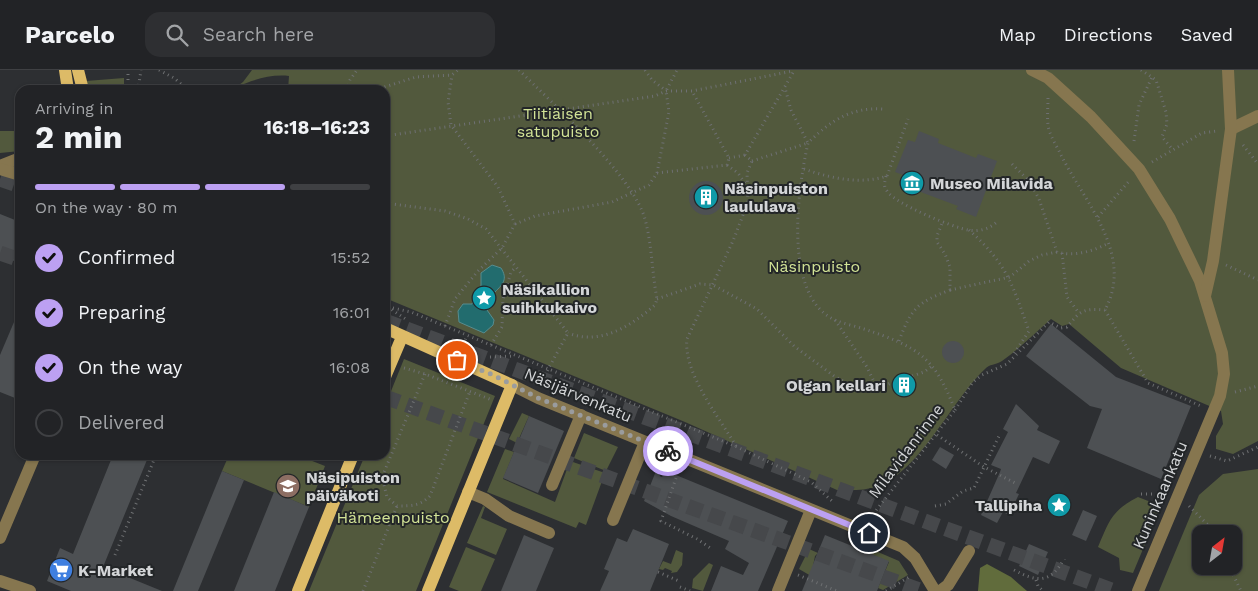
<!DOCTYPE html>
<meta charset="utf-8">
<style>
body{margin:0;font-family:"Work Sans",sans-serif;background:#2e2f32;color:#f1f3f6;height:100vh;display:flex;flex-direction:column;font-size:19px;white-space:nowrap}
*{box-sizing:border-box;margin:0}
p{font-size:16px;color:#a2a4a7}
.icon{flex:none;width:28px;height:28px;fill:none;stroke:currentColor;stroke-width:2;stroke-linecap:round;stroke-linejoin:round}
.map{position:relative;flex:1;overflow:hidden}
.panel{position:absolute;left:15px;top:15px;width:375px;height:375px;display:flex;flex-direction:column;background:#222326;border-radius:15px;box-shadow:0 1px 4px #0004,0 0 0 1px #3f4043}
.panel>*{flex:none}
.needle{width:32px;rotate:31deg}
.controls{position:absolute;left:1192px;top:455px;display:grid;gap:10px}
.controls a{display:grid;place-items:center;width:50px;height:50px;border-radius:10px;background:#222326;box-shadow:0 1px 4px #0004,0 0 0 1px #3f4043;font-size:25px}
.pin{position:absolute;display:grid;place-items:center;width:42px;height:42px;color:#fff;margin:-21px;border:2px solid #fff;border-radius:50%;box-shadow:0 1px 5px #0007}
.courier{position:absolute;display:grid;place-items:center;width:50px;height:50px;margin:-25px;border:4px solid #bca0f2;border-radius:50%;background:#fff;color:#222;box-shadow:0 1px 6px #0007}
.head em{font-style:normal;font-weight:700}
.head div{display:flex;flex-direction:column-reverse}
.head{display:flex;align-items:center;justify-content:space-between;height:85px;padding:0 20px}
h1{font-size:32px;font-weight:700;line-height:38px}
.bar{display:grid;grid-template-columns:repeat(4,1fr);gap:8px 5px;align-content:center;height:60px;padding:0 20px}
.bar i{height:6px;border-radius:4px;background:#3f4043}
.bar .selected{background:#bca0f2}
.bar p{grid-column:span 4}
ol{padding:0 20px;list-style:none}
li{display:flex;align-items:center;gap:15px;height:55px}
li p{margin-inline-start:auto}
li .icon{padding:5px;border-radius:50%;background:#bca0f2;color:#111;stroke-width:4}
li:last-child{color:#a2a4a7}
li i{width:28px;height:28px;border:2px solid #3f4043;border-radius:50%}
header{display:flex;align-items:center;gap:30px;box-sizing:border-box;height:70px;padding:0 25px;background:#222326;border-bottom:1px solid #3f4043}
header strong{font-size:24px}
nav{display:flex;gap:28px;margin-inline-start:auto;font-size:18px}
.search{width:350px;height:45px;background:#2e2f32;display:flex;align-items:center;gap:12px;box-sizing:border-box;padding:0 18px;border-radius:15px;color:#a2a4a7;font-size:19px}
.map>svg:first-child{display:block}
.green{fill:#52593d;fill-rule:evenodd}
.forest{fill:#616c3c}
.water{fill:#226c6e;stroke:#578c8e}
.building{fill:#4d5053}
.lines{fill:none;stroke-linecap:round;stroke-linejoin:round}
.highway-tunnel{stroke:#46484b;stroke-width:15;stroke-dasharray:15 8;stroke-linecap:butt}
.path{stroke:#6e7072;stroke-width:3;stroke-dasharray:1 4;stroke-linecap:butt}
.minor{stroke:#86764f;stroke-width:12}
.major{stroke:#ddbb67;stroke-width:12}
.done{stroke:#9a9c9e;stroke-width:5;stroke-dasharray:0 9}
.route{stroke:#bca0f2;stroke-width:6}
.labels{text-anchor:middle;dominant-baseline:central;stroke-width:4;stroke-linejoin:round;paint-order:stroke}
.park-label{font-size:16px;fill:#d2e396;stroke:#232628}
.poi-label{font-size:16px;font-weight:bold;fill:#d4d6d8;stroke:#232628;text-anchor:start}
.street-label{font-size:16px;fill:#d4d6d8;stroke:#232628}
</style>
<header>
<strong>Parcelo</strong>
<div class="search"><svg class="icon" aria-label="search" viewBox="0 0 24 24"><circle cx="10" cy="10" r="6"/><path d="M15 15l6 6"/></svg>Search here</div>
<nav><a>Map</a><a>Directions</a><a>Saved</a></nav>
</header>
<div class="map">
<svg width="1258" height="521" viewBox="0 0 1258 521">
<rect width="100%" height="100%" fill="#2d2f32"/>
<g class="green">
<path d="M252 0H1258V371L1233 384 1216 379V366L1223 354 1221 341 1121 298 1069 254 1062 256 1051 249C1035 263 1019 279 1002 291 996 295 989 294 985 299 952 330 920 401 878 416 865 421 851 420 837 420L685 352 385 228V20H288L289 6C270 4 253 10 236 17L243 12Z"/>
<polygon points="124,8 124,20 89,20 86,11"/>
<polygon points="0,61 20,61 20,81 0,83"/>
<polygon points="404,289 495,326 416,521 309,521 365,385 385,385 385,336"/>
<polygon points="522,343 529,346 517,373 509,369"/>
<polygon points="584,363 618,377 606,401 574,388"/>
<polygon points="505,379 514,382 503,409 555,432 570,391 605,403 586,455 579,452 576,458 487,422"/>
<polygon points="229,385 297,385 325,396 309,437 222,401"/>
<path d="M1258 399V521H1159L1199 425 1223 404ZM1201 464H1234V496H1201Z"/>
<path d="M1138 427 1161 436 1133 503 1120 500 1119 488 1098 477C1109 451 1112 440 1138 427Z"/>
<polygon points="483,436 485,437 481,448 507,459 496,485 467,473"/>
<polygon points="864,476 899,491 908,505 883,520 878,518 889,492 862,480"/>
<polygon points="466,477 495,489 481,521 459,521 449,517"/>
<polygon points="809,479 818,483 815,486 811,506 799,499"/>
<polygon points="676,480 683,483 682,495 677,502 671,503 672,501 665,498 663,500 659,499 663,491 671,494"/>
<polygon points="709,493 713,495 703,521 692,518 693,509"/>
</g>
<polygon class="forest" points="987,494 1011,507 1027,521 978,521 980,498"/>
<path class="water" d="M492 195 501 198C508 209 503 214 495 222 491 226 489 235 487 240L494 250 493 255 484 263 459 252 458 241 463 234H472L481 216V203Z"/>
<g class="building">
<polygon points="919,61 939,69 938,73 976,88 978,84 997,91 976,147 956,139 958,136 918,121 917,124 899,116 903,105 895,102 908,70 915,72"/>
<circle cx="706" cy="128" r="17"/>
<polygon points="0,144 20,152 20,193 0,186"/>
<polygon points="20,238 20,330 0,322 0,285"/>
<polygon points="1051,254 1116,307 1191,336 1161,409 1087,378 1102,339 1090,336 1026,286"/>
<circle cx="953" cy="282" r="11"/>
<polygon points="1016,334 1039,356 1037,360 1060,371 1049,394 1033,387 1016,423 1019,424 1009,445 1003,442 997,453 981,445 1000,402 1001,399 991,395 1008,362 1003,359"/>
<polygon points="529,346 564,361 538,423 503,408"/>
<polygon points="940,377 954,385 946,399 932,390"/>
<polygon points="113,385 149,385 103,497 162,521 71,521 47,511 60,478 73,484"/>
<polygon points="222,401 244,410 198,521 173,521"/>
<polygon points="656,401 661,407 671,403 788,451 758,521 711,521 721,496 743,505 749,493 725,479 729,471 671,446 644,431"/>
<polygon points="274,422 309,437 275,521 234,521"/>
<polygon points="1083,440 1097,446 1086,471 1072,465"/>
<polygon points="633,459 669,474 650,521 600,521 609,501 604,499 617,468 627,472"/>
<polygon points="524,465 554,478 536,521 501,521"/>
<polygon points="825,465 889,491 877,521 802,521"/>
<polygon points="1029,474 1048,482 1038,505 1019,496"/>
</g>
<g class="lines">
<g class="highway-tunnel">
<polyline points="0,109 20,116"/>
<polyline points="0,183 20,190"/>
<polyline points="385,251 1114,521"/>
<polyline points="385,327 922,521"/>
</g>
<g class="path">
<polyline points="159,0 174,8 188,20"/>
<path d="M519 0C552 33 633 106 645 149 652 175 652 203 657 229L655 235C631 256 600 276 568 263"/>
<polyline points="645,0 652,10 665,20"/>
<polyline points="1141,0 1156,10 1166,42 1167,54 1162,67 1173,80"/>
<polyline points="128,20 128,0"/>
<polyline points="138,20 141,0"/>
<polyline points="347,20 350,10 357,0"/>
<polyline points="375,20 416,7 452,5 458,0"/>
<path d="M1048 28C1048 37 1047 46 1048 55 1049 64 1056 75 1060 83 1084 132 1135 184 1105 240"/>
<polyline points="17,40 20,41"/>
<polyline points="385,66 655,26 666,21 692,21 793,1"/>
<polyline points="1134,71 1139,35 1152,7"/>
<polyline points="1243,75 1258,94"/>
<polyline points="729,88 745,85"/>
<polyline points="752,91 808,73 791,40 785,18"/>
<polyline points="1152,92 1202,63 1217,61"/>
<path d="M1012 94 1030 112 1039 129 1057 182C1075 187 1093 181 1109 173"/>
<polyline points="727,95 738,103 746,115"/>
<path d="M804 99C830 108 860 115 887 106L908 49"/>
<polyline points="657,103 727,95 729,88 692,21"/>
<path d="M886 106C885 112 883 116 887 121 895 134 952 157 968 160 979 162 989 159 997 152"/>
<polyline points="385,133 445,141 468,149 486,159 568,263 541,312"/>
<polyline points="1098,147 1130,110"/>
<polyline points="515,154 535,146 612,132 649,115 657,103 669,42 666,21 677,0"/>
<path d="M969 160C1008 195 1012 214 1029 261L1013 285"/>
<polyline points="1062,183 1067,227 1079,243"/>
<polyline points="1226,195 1258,210"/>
<polyline points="950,220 1010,207 1029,191 1042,185 1057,182"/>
<polyline points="385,227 388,237 407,250"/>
<polyline points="657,229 700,214 713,215 757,239 794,276 834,306 857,319 871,320 924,302 932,296"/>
<polyline points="388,237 411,242 737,377 811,412 832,431"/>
<polyline points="1105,240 1148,313 1201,336"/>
<polyline points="835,250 867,297 877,318"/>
<polyline points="445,256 455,229 478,201 502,178 515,154 498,117 451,55 448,32 452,5"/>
<path d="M899 271C912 237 917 233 950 220V197L945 184 937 172V166L943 151"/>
<polyline points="491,275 502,257 503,229 511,202 516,197"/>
<polyline points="462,279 467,265"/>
<polyline points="490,287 514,286"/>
<polyline points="404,298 425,304 492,330"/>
<path d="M425 304 382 407 387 427 397 436C411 436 420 436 430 426L470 321"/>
<polyline points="1235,322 1258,316"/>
<path d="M955 340 973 312 982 305 1007 294 1049 252 1061 258 1067 257C1080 241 1083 238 1105 240"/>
<polyline points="937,365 984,397 1015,413"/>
<path d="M736 376C719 347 683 303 687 269L733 171 748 132 747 103 752 91 745 85 794 1"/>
<polyline points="1210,386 1227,391 1258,377"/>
<polyline points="676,408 661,451 697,469 712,479"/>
<polyline points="1141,424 1163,424"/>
<polyline points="935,436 946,434 963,421 974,418 999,366"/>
<polyline points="1189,436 1209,456 1213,464"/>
<path d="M870 448 955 340C934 286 918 277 864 259 855 256 844 254 835 250 782 226 798 118 808 73 830 51 851 37 883 39"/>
<polyline points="115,485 156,385"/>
<polyline points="1229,496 1241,521"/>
<path d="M1014 500C1037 512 1050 514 1064 489"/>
<polyline points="658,502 679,511"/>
<polyline points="798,505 837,521"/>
<polyline points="1036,510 1038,516 1043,521"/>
<polyline points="680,517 690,521"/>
<polyline points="363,521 397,436"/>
<polyline points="886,521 909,507"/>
</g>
<g class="minor">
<polyline points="1032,0 1048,8 1091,47 1139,99 1170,149 1200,211 1222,283 1224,304 1220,326 1138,521"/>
<polyline points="1231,59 1258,46"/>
<polyline points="0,96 20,88"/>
<polyline points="0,99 20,105"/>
<polyline points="1205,226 1213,191 1231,59 1228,0"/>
<polyline points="512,315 538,328 903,477 915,488 935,521"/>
<polyline points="664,399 671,382"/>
<polyline points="552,415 581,345"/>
<polyline points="468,422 485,429 509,446 549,463"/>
<polyline points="613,450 645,372"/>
<polyline points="0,468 35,385"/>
<polyline points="0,511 30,521"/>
<polyline points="778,521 811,440"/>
<polyline points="940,521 948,515 969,481"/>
</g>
<g class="major">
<polyline points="65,0 68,20"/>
<polyline points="78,0 83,20"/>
<polyline points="385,258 512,315 428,521"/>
<polyline points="385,307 402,267"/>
<polyline points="298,521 353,385"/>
</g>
</g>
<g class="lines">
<polyline class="done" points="457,290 493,305 538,328 668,381"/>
<polyline class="route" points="668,381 869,463"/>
</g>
<defs>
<g id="museum-disc" transform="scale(1.25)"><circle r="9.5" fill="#0f9aa8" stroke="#232628"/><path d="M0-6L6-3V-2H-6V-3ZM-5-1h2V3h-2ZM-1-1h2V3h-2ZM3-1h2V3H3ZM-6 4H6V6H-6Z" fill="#fff"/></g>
<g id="building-disc" transform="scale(1.25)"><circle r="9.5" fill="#0f9aa8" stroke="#232628"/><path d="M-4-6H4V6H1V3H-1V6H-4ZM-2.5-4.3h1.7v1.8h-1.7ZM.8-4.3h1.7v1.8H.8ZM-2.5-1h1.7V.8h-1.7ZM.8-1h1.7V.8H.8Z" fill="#fff"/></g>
<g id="sight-disc" transform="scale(1.25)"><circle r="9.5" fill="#0f9aa8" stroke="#232628"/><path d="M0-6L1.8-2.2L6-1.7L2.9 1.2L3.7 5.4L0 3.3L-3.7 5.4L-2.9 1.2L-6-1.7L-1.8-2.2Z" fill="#fff"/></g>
<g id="school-disc" transform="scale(1.25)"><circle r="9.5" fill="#8d6e63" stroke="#232628"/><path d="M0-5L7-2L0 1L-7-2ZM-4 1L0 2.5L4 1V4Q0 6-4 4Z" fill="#fff"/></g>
<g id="supermarket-disc" transform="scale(1.25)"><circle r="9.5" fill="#3f7fe0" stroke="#232628"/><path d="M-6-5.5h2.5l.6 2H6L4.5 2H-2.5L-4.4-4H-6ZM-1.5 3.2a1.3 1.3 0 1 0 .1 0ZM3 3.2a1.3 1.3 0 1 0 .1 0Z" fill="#fff"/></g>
</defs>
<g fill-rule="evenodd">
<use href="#museum-disc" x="912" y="113"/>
<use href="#building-disc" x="706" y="127"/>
<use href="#sight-disc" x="484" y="228"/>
<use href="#building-disc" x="904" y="315"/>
<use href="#school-disc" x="288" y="416"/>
<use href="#sight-disc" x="1059" y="435"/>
<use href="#supermarket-disc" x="61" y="500"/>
</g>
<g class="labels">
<g class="park-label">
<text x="558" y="43">Tiitiäisen<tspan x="558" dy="18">satupuisto</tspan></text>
<text x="814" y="196">Näsinpuisto</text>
<text x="393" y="447">Hämeenpuisto</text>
</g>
<g class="poi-label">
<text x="930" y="113">Museo Milavida</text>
<text x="724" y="118">Näsinpuiston<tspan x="724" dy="18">laululava</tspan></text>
<text x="502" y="219">Näsikallion<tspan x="502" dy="18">suihkukaivo</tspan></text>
<text x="886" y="315" text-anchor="end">Olgan kellari</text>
<text x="306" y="407">Näsipuiston<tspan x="306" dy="18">päiväkoti</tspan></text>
<text x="1042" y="435" text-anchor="end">Tallipiha</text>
<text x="78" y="500">K-Market</text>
</g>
<g class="street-label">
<text transform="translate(578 325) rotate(23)">Näsijärvenkatu</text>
<text transform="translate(906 381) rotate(-53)">Milavidanrinne</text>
<text transform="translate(1160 425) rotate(-67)">Kuninkaankatu</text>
</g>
</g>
</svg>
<div class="controls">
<a><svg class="needle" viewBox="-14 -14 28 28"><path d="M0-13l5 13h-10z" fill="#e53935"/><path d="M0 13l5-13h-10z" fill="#a2a4a7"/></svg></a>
</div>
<div class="pin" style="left:457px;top:290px;background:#ea580c"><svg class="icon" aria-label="bag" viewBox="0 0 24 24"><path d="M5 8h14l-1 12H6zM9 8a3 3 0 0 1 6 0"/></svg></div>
<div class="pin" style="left:869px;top:463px;background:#1f2937"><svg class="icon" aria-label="home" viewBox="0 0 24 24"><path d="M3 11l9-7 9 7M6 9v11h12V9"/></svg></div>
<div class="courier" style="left:668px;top:381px"><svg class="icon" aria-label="bike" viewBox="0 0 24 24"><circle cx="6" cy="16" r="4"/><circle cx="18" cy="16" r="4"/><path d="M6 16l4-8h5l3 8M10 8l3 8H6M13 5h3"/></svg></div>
<section class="panel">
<div class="head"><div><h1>2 min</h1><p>Arriving in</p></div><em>16:18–16:23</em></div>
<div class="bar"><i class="selected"></i><i class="selected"></i><i class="selected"></i><i></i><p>On the way · 80 m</p></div>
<ol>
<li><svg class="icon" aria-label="check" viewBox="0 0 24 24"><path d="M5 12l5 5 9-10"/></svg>Confirmed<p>15:52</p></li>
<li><svg class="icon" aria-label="check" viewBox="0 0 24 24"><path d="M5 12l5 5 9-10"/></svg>Preparing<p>16:01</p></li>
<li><svg class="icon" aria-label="check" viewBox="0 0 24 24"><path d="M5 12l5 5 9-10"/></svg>On the way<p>16:08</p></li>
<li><i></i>Delivered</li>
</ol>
</section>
</div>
